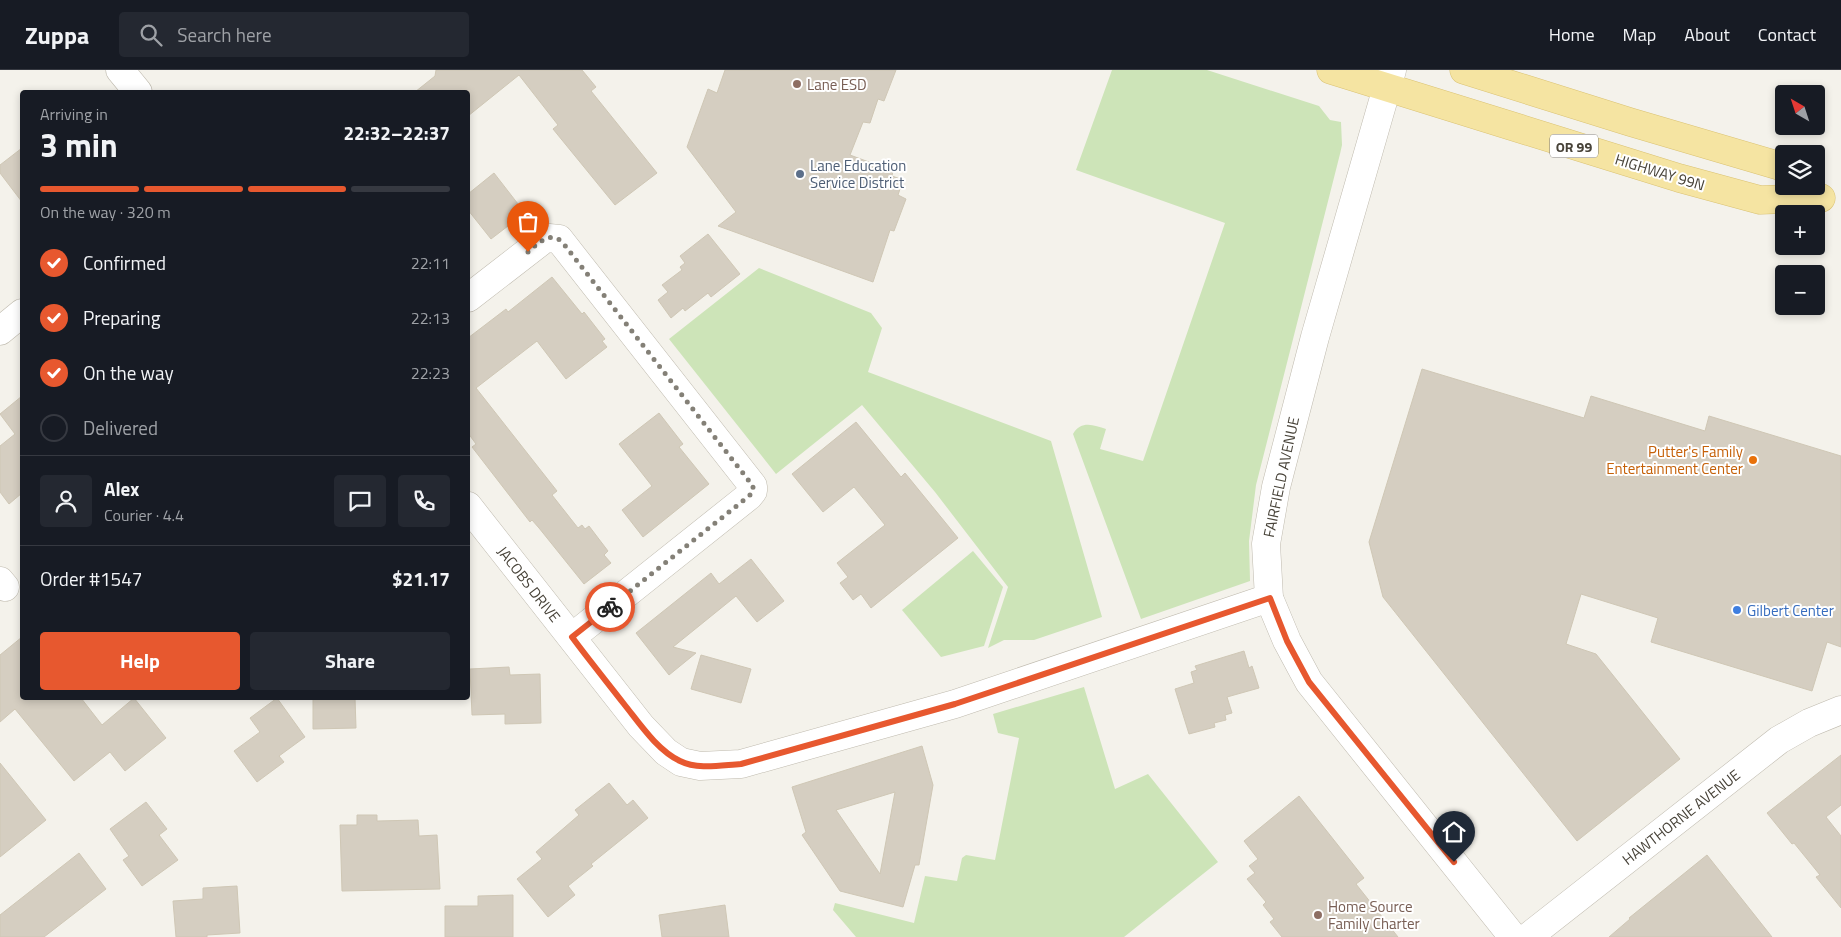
<!DOCTYPE html>
<meta charset="utf-8">
<style>
body{margin:0;font-family:"Titillium Web",sans-serif;background:#242831;color:#f1f3f6;height:100vh;display:flex;flex-direction:column;font-size:19px;white-space:nowrap}
*{box-sizing:border-box;margin:0}
p{font-size:16px;color:#9ea1a6}
.icon{flex:none;width:28px;height:28px;fill:none;stroke:currentColor;stroke-width:2;stroke-linecap:round;stroke-linejoin:round}
.map{position:relative;flex:1;overflow:hidden}
.drawer{position:absolute;left:20px;top:20px;width:450px;height:610px;display:flex;flex-direction:column;background:#171b24;border-radius:5px;box-shadow:0 2px 8px #0003}
.drawer>*{flex:none}
.needle{width:32px;rotate:321deg}
.fabs{position:absolute;left:1775px;top:15px;display:grid;gap:10px}
.fabs a{display:grid;place-items:center;width:50px;height:50px;border-radius:5px;background:#171b24;box-shadow:0 2px 8px #0003;font-size:25px}
.pin{position:absolute;display:grid;place-items:center;width:42px;height:42px;color:#fff;margin:-51px -21px;border-radius:50% 50% 50% 0;rotate:-45deg;box-shadow:0 0 5px #0007}
.pin .icon{rotate:45deg}
.courier{position:absolute;display:grid;place-items:center;width:50px;height:50px;margin:-25px;border:4px solid #e7582f;border-radius:50%;background:#fff;color:#222;box-shadow:0 1px 6px #0007}
.head em{font-style:normal;font-weight:700}
.head div{display:flex;flex-direction:column-reverse}
.head{display:flex;align-items:center;justify-content:space-between;height:85px;padding:0 20px}
h1{font-size:32px;font-weight:700;line-height:38px}
.bar{display:grid;grid-template-columns:repeat(4,1fr);gap:8px 5px;align-content:center;height:60px;padding:0 20px}
.bar i{height:6px;border-radius:4px;background:#363941}
.bar .selected{background:#e7582f}
.bar p{grid-column:span 4}
.line{display:flex;align-items:center;gap:12px;padding:0 20px;border-top:1px solid #363941}
.line div{flex:1}
.round{display:grid;place-items:center;flex:none;width:52px;height:52px;border-radius:5px;background:#242831}
ol{padding:0 20px;list-style:none}
li{display:flex;align-items:center;gap:15px;height:55px}
li p{margin-inline-start:auto}
li .icon{padding:5px;border-radius:50%;background:#e7582f;color:#fff;stroke-width:4}
li:last-child{color:#9ea1a6}
li i{width:28px;height:28px;border:2px solid #363941;border-radius:50%}
.button{display:flex;gap:10px;margin-top:auto;padding:10px 20px}
.button a{flex:1;height:58px;border-radius:5px;background:#e7582f;color:#fff;font-size:20px;font-weight:700;line-height:58px;text-align:center}
.button a+a{background:#242831;color:#f1f3f6}
header{display:flex;align-items:center;gap:30px;box-sizing:border-box;height:70px;padding:0 25px;background:#171b24;border-bottom:1px solid #363941}
header strong{font-size:24px}
nav{display:flex;gap:28px;margin-inline-start:auto;font-size:18px}
.search{width:350px;height:45px;background:#242831;display:flex;align-items:center;gap:12px;box-sizing:border-box;padding:0 18px;border-radius:5px;color:#9ea1a6;font-size:19px}
.map>svg:first-child{display:block}
.green{fill:#cde4b8}
.building{fill:#d5cec1;stroke:#cfc7b5;fill-rule:evenodd}
.lines{fill:none;stroke-linecap:round;stroke-linejoin:round}
.minor-casing{stroke:#bfbaae;stroke-width:29}
.tertiary-casing{stroke:#bfbaae;stroke-width:29}
.primary-casing{stroke:#dac273;stroke-width:29}
.minor{stroke:#fff;stroke-width:28}
.tertiary{stroke:#fff;stroke-width:28}
.primary{stroke:#f5e4a2;stroke-width:28}
.done{stroke:#848077;stroke-width:5;stroke-dasharray:0 9}
.route{stroke:#e7582f;stroke-width:6}
.education-dot{fill:#8d6e63;stroke:#fff;stroke-width:2}
.service-dot{fill:#5c6f8a;stroke:#fff;stroke-width:2}
.food-dot{fill:#e8710a;stroke:#fff;stroke-width:2}
.shop-dot{fill:#3f7fe0;stroke:#fff;stroke-width:2}
.labels{text-anchor:middle;dominant-baseline:central;stroke-width:4;stroke-linejoin:round;paint-order:stroke}
.shield{fill:#fff;stroke:#7f7b74;stroke-width:1}
.shield-label{font-size:14px;font-weight:bold;fill:#484339}
.education-label{font-size:15px;fill:#785e54;stroke:#fff;text-anchor:start}
.service-label{font-size:15px;fill:#4e5e75;stroke:#fff;text-anchor:start}
.street-label{font-size:15px;fill:#484339;stroke:#fff}
.food-label{font-size:15px;fill:#c56008;stroke:#fff;text-anchor:end}
.shop-label{font-size:15px;fill:#366cbe;stroke:#fff;text-anchor:start}
</style>
<header>
<strong>Zuppa</strong>
<div class="search"><svg class="icon" aria-label="search" viewBox="0 0 24 24"><circle cx="10" cy="10" r="6"/><path d="M15 15l6 6"/></svg>Search here</div>
<nav><a>Home</a><a>Map</a><a>About</a><a>Contact</a></nav>
</header>
<div class="map">
<svg width="1841" height="867" viewBox="0 0 1841 867">
<rect width="100%" height="100%" fill="#f4f2eb"/>
<g class="green">
<path d="M1112 0H1207L1319 36 1330 50 1341 52 1342 75 1340 84 1256 415 1249 471 1250 511 1141 549 1073 364C1081 350 1094 355 1106 359L1100 379 1143 391 1225 153 1076 100Z"/>
<polygon points="759,198 871,243 882,258 868,302 1051,371 1102,547 1034,570 1004,570 988,578 1008,517 935,422 862,335 776,404 669,269"/>
<polygon points="973,481 1003,517 984,576 941,587 902,540"/>
<polygon points="1084,617 1115,719 1148,704 1218,792 1124,867 856,867 833,840 835,833 914,853 925,806 957,811 962,788 966,785 995,790 1019,668 998,663 993,644"/>
</g>
<g class="building">
<polygon points="436,0 582,0 596,17 591,21 657,103 615,135 553,59 558,55 519,5 468,46 468,22 415,22 435,6"/>
<polygon points="725,0 896,0 884,31 878,29 870,53 863,52 850,85 893,101 892,106 903,110 898,125 906,129 894,161 890,160 873,212 718,156 736,142 687,77 708,19 717,23"/>
<polygon points="22,78 22,132 0,103 0,95"/>
<polygon points="494,103 525,143 491,169 468,140 468,124"/>
<polygon points="708,164 740,204 711,227 708,223 685,241 683,238 671,248 658,230 668,222 662,215 682,200 680,197 685,193 680,186"/>
<polygon points="552,207 582,244 584,242 605,269 602,271 607,277 566,309 537,271 476,318 557,421 552,425 578,458 582,455 585,459 589,456 608,481 604,485 611,493 584,514 539,458 532,450 530,452 472,377 476,374 468,363 468,268 506,239 508,242"/>
<polygon points="1422,299 1584,348 1591,326 1705,361 1709,346 1841,386 1841,577 1827,572 1812,621 1651,572 1658,548 1581,524 1566,574 1596,584 1680,689 1577,771 1383,527 1369,472"/>
<polygon points="22,326 22,423 9,434 0,422 0,376 15,364 0,344"/>
<polygon points="659,343 683,374 679,377 709,414 643,467 622,440 652,416 619,374"/>
<polygon points="856,352 901,407 905,403 958,468 871,538 861,524 853,530 840,513 848,507 837,493 885,455 854,417 823,442 792,404"/>
<polygon points="751,489 784,531 757,552 736,526 673,577 696,583 669,605 636,563 711,503 719,514"/>
<polygon points="22,567 22,628 81,628 102,655 134,628 166,668 125,701 110,682 74,711 15,639 0,652 0,585"/>
<polygon points="1244,581 1249,598 1252,596 1259,618 1227,627 1232,643 1225,645 1226,650 1214,653 1215,657 1189,664 1175,619 1194,613 1191,602 1197,600 1195,596"/>
<polygon points="701,585 751,599 741,633 691,619"/>
<polygon points="509,597 510,605 540,604 541,653 505,654 505,644 472,645 470,599"/>
<polygon points="277,628 305,667 279,686 284,692 257,712 234,681 260,662 250,648"/>
<polygon points="313,628 355,628 356,658 313,659"/>
<path d="M922 676 933 715 919 795H915L903 837 840 821 802 765 806 762 792 717ZM895 722 880 804 836 740Z"/>
<polygon points="1841,685 1841,735 1826,747 1841,766 1841,838 1816,807 1820,805 1794,773 1792,774 1767,743"/>
<polygon points="0,693 46,750 0,787"/>
<polygon points="609,713 627,735 633,730 648,748 591,794 593,796 568,816 575,825 548,847 517,809 542,789 536,782 579,745 575,740"/>
<polygon points="1299,726 1364,808 1356,814 1398,867 1282,867 1270,852 1274,849 1263,835 1266,832 1247,809 1255,803 1249,796 1258,789 1244,771"/>
<polygon points="146,732 167,759 159,765 178,790 142,816 123,790 129,786 110,759"/>
<polygon points="357,745 377,745 377,751 418,750 419,766 437,765 440,819 342,821 340,755 357,755"/>
<polygon points="79,783 106,819 44,867 0,867 0,845"/>
<polygon points="1707,785 1772,867 1609,867 1630,849 1629,848"/>
<polygon points="237,816 240,863 207,865 207,867 176,867 173,831 203,829 203,818"/>
<polygon points="513,825 513,867 445,867 445,836 478,836 478,826"/>
<polygon points="725,835 729,867 662,867 659,845"/>
</g>
<g class="lines">
<g class="minor-casing">
<g id="minor">
<polyline points="468,228 543,170 549,168 559,169 753,416 753,421 749,426 572,567"/>
<polyline points="0,261 22,243"/>
<polyline points="0,511 5,517"/>
<polyline points="1528,867 1779,670 1809,653 1841,640"/>
</g>
</g>
<g class="tertiary-casing">
<g id="tertiary">
<polyline points="120,0 138,22"/>
<polyline points="1392,0 1315,267 1276,417 1266,474 1269,528 1287,571 1309,612 1513,867"/>
<polyline points="468,436 641,656 666,682 681,692 700,696 741,694 955,634 1269,528"/>
</g>
</g>
<g class="primary-casing">
<g id="primary">
<polyline points="1331,0 1679,108 1760,130 1821,128"/>
<polyline points="1464,0 1630,52 1780,96 1784,99"/>
</g>
</g>
<use href="#minor" class="minor"/>
<use href="#tertiary" class="tertiary"/>
<use href="#primary" class="primary"/>
</g>
<g class="lines">
<path class="done" d="M528 182C538 173 551 160 563 173L753 416V422L749 426 610 537"/>
<path class="route" d="M610 537 572 567C589 590 607 612 624 634 640 654 657 680 680 691 698 700 722 695 741 694L955 634 1270 528 1287 571 1309 612 1454 792"/>
</g>
<g class="education-dot">
<circle cx="797" cy="14" r="5"/>
<circle cx="1318" cy="845" r="5"/>
</g>
<circle class="service-dot" cx="800" cy="104" r="5"/>
<circle class="food-dot" cx="1753" cy="390" r="5"/>
<circle class="shop-dot" cx="1737" cy="540" r="5"/>
<g class="labels">
<rect class="shield" x="1550" y="64.5" width="48" height="23" rx="4"/>
<g class="shield-label">
<text x="1574" y="76">OR 99</text>
</g>
<g class="education-label">
<text x="807" y="14">Lane ESD</text>
<text x="1328" y="836">Home Source<tspan x="1328" dy="17">Family Charter</tspan></text>
</g>
<g class="service-label">
<text x="810" y="95">Lane Education<tspan x="810" dy="17">Service District</tspan></text>
</g>
<g class="street-label">
<text transform="translate(1660 102) rotate(17)">HIGHWAY 99N</text>
<text transform="translate(1281 407) rotate(-78)">FAIRFIELD AVENUE</text>
<text transform="translate(529 514) rotate(52)">JACOBS DRIVE</text>
<text transform="translate(1681 747) rotate(-38)">HAWTHORNE AVENUE</text>
</g>
<g class="food-label">
<text x="1743" y="381">Putter's Family<tspan x="1743" dy="17">Entertainment Center</tspan></text>
</g>
<g class="shop-label">
<text x="1747" y="540">Gilbert Center</text>
</g>
</g>
</svg>
<div class="fabs">
<a><svg class="needle" viewBox="-14 -14 28 28"><path d="M0-13l5 13h-10z" fill="#e53935"/><path d="M0 13l5-13h-10z" fill="#9ea1a6"/></svg></a>
<a><svg class="icon" aria-label="layers" viewBox="0 0 24 24"><path d="M12 4l9 5-9 5-9-5zM3 14l9 5 9-5"/></svg></a>
<a>+</a>
<a>−</a>
</div>
<div class="pin" style="left:528px;top:182px;background:#ea580c"><svg class="icon" aria-label="bag" viewBox="0 0 24 24"><path d="M5 8h14l-1 12H6zM9 8a3 3 0 0 1 6 0"/></svg></div>
<div class="pin" style="left:1454px;top:792px;background:#1f2937"><svg class="icon" aria-label="home" viewBox="0 0 24 24"><path d="M3 11l9-7 9 7M6 9v11h12V9"/></svg></div>
<div class="courier" style="left:610px;top:537px"><svg class="icon" aria-label="bike" viewBox="0 0 24 24"><circle cx="6" cy="16" r="4"/><circle cx="18" cy="16" r="4"/><path d="M6 16l4-8h5l3 8M10 8l3 8H6M13 5h3"/></svg></div>
<section class="drawer">
<div class="head"><div><h1>3 min</h1><p>Arriving in</p></div><em>22:32–22:37</em></div>
<div class="bar"><i class="selected"></i><i class="selected"></i><i class="selected"></i><i></i><p>On the way · 320 m</p></div>
<ol>
<li><svg class="icon" aria-label="check" viewBox="0 0 24 24"><path d="M5 12l5 5 9-10"/></svg>Confirmed<p>22:11</p></li>
<li><svg class="icon" aria-label="check" viewBox="0 0 24 24"><path d="M5 12l5 5 9-10"/></svg>Preparing<p>22:13</p></li>
<li><svg class="icon" aria-label="check" viewBox="0 0 24 24"><path d="M5 12l5 5 9-10"/></svg>On the way<p>22:23</p></li>
<li><i></i>Delivered</li>
</ol>
<div class="line" style="height:90px"><a class="round"><svg class="icon" aria-label="person" viewBox="0 0 24 24"><circle cx="12" cy="8" r="4"/><path d="M4 21q1-7 8-7t8 7"/></svg></a><div><b>Alex</b><p>Courier · 4.4</p></div><a class="round"><svg class="icon" aria-label="chat" viewBox="0 0 24 24"><path d="M4 5h16v11H9l-5 4z"/></svg></a><a class="round"><svg class="icon" aria-label="phone" viewBox="0 0 24 24"><path d="M5 4h4l2 5-3 2q2 4 5 5l2-3 5 2v4C11 20 4 13 5 4z"/></svg></a></div>
<div class="line" style="height:65px"><div>Order #1547</div><b>$21.17</b></div>
<div class="button"><a>Help</a><a>Share</a></div>
</section>
</div>
